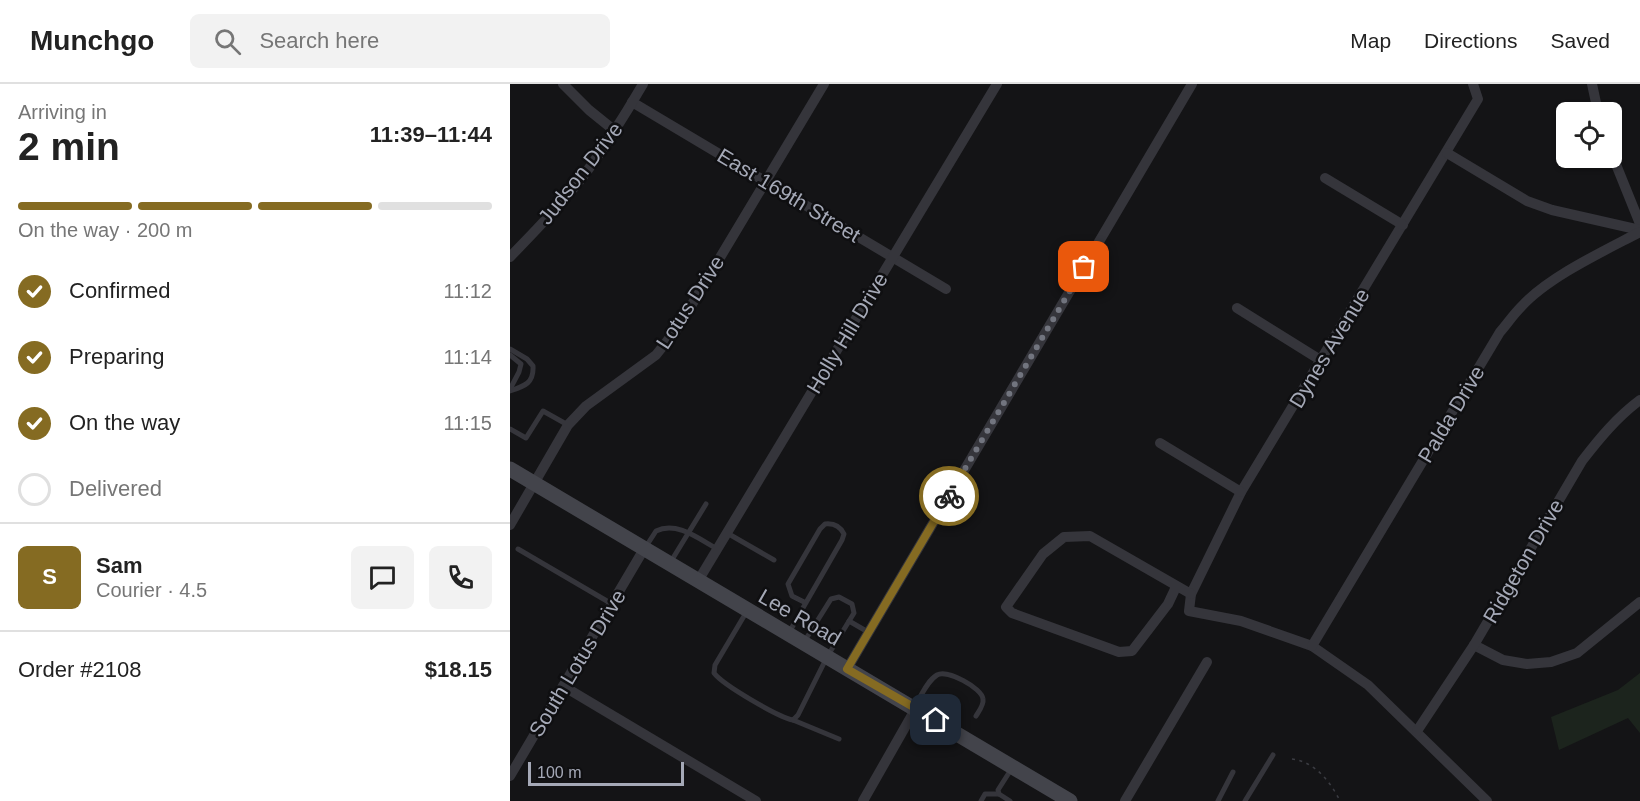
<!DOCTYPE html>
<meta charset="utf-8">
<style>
body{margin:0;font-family:Helvetica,sans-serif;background:#f2f2f2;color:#222;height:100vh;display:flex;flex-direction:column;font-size:22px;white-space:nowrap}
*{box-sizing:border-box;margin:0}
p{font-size:20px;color:#767676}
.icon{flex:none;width:33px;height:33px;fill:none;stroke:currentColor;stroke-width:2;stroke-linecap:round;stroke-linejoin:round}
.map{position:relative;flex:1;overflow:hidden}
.sheet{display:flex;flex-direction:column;background:#fff;width:510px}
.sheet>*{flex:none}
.fabs{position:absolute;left:1046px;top:18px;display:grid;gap:12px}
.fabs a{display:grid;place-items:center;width:66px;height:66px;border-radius:9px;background:#fff;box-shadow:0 2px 4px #0004;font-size:30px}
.scale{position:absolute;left:18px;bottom:15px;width:156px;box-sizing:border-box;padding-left:6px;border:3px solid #a5a9b7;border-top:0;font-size:16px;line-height:21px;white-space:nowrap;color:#a5a9b7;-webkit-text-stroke:4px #0f0f11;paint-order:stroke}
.pin{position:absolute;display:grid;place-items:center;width:51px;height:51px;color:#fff;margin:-26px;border-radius:12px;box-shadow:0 3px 9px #0006}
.courier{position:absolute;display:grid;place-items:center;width:60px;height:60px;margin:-30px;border:4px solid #856b22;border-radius:50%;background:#fff;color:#222;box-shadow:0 2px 8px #0007}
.overview em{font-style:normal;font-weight:700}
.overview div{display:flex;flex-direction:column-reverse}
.overview{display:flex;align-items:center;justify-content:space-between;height:102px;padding:0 18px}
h1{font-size:39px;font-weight:700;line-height:45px}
.bar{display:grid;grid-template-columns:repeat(4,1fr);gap:9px 6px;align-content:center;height:72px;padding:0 18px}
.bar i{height:8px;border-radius:4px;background:#e0e0e0}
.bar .current{background:#856b22}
.bar p{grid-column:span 4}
.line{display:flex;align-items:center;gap:15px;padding:0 18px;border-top:2px solid #e0e0e0}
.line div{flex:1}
.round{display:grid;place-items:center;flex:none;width:63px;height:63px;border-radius:9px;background:#f2f2f2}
ol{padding:0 18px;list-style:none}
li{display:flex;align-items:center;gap:18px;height:66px}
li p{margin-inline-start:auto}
li .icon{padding:6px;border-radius:50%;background:#856b22;color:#fff;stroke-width:4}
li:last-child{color:#767676}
li i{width:33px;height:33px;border:3px solid #e0e0e0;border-radius:50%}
header{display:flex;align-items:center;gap:36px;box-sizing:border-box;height:84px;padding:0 30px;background:#fff;border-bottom:2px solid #e0e0e0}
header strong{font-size:28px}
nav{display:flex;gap:33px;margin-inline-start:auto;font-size:21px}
.search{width:420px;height:54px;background:#f2f2f2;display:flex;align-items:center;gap:15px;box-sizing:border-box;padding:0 21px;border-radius:9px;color:#767676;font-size:22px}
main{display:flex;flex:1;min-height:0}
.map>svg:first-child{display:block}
.green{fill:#1c241d}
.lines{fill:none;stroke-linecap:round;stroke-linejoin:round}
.path{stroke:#3b3c42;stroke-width:1.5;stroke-dasharray:3 4.5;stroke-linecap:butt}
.lane{stroke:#35353b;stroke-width:5}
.street{stroke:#35353b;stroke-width:10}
.secondary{stroke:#43444b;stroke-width:15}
.done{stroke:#72757f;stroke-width:6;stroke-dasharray:0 10.8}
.route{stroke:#856b22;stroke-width:8}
.labels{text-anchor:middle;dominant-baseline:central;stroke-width:5;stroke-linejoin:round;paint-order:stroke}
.street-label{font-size:21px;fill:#a5a9b7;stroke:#0f0f11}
</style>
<header>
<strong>Munchgo</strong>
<div class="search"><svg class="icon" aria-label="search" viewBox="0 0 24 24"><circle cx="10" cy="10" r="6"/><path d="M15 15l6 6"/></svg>Search here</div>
<nav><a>Map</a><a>Directions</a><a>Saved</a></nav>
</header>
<main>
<section class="sheet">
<div class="overview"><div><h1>2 min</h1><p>Arriving in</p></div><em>11:39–11:44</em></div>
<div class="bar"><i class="current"></i><i class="current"></i><i class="current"></i><i></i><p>On the way · 200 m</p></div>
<ol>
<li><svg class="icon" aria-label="check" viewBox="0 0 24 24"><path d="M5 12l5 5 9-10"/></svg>Confirmed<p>11:12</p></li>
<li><svg class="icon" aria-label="check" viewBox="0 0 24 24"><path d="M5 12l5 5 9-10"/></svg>Preparing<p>11:14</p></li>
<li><svg class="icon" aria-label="check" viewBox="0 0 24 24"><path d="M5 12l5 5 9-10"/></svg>On the way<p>11:15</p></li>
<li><i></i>Delivered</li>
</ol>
<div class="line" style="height:108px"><b class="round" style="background:#856b22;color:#fff">S</b><div><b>Sam</b><p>Courier · 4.5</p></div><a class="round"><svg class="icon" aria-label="chat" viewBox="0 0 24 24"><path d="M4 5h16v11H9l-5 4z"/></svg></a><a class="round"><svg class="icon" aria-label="phone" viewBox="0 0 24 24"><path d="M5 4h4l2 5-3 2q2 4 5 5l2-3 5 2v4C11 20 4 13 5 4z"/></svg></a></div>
<div class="line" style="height:78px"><div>Order #2108</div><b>$18.15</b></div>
</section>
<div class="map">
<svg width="1130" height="717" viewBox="0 0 1130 717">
<rect width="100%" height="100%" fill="#141416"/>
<polygon class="green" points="1130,589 1130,649 1118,634 1049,666 1041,633 1108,606"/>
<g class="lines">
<path class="path" d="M782 675C805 678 820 697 830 717"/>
<g class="lane">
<path d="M0 265 17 275 23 282C24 299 15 302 0 307"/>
<polyline points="0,271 11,280 9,288 0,305"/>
<polyline points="0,345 16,354 33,327 58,341"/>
<polyline points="217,449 264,476"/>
<path d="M135 464 146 447C167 437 189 455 207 465"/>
<polyline points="8,465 102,520"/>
<polyline points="160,479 196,420"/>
<path d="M237 527 205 581 204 589C213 601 268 633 283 636L288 631 317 573 344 529 342 520 329 513 321 515 294 558"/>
<polyline points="339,537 358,548"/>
<path d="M279 549 286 536 332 456 334 450C330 442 324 439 315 440L310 445 278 500 282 512 296 519"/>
<path d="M405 622C411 612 417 597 427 591 437 585 472 604 473 615 474 621 469 627 466 632"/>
<polyline points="283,636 329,655"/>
<polyline points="471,717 475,710 489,710"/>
<polyline points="500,717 489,710 488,706 502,684"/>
<polyline points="708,717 723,688"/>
<polyline points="735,717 763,671"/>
</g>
<g class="street">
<polyline points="53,0 79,26 105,47"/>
<polyline points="963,0 968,15 731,408 681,510 679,527 731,537 802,562 858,601 977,717"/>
<polyline points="1082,0 1088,28"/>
<polyline points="122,18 436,205"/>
<polyline points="1101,68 1130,140"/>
<polyline points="937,69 1017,117 1042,126 1130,146"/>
<polyline points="815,94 893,141"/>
<path d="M0 173C26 146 52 120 75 90 96 61 115 31 133 0"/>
<polyline points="727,224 812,277"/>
<polyline points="650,359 731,408"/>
<polyline points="0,441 58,341 76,322 146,271 169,242 314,0"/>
<polyline points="188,497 487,0"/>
<polyline points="666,503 658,520 622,567 609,568 502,529 496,523 533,470 554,453 580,452 681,510"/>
<polyline points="964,561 993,576 1017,580 1041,578 1067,569 1130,518"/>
<path d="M802 562 990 248C997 240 1003 231 1011 223 1038 193 1094 167 1130 148"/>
<polyline points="337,585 682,0"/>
<polyline points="53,602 246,717"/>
<path d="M907 647 964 561 1072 377C1089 355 1107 333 1130 316"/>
<polyline points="0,692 134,465"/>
<polyline points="353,717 406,624"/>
<polyline points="615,717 697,578"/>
</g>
<polyline class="secondary" points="0,385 560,717"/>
</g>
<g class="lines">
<polyline class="done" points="439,412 574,183"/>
<polyline class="route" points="426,636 337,585 439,412"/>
</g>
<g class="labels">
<g class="street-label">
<text transform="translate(70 89) rotate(-52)">Judson Drive</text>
<text transform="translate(279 111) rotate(31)">East 169th Street</text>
<text transform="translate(180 218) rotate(-57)">Lotus Drive</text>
<text transform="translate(337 249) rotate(-59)">Holly Hill Drive</text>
<text transform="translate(819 264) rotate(-59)">Dynes Avenue</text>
<text transform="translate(941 330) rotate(-59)">Palda Drive</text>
<text transform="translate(1013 477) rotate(-60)">Ridgeton Drive</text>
<text transform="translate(290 533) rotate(30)">Lee Road</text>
<text transform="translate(67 579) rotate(-59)">South Lotus Drive</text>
</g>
</g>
</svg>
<div class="fabs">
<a><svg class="icon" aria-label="locate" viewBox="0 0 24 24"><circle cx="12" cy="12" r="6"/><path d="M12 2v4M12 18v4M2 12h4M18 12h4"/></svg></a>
</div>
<div class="scale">100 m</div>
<div class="pin" style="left:574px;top:183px;background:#ea580c"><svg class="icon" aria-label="bag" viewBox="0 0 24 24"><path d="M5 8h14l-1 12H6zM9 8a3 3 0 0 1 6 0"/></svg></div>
<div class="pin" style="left:426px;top:636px;background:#1f2937"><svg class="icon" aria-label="home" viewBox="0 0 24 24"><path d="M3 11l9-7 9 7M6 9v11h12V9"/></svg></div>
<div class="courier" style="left:439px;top:412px"><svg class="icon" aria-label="bike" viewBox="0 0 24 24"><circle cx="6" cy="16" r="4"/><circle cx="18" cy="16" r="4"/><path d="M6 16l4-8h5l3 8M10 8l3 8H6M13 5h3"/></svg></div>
</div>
</main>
